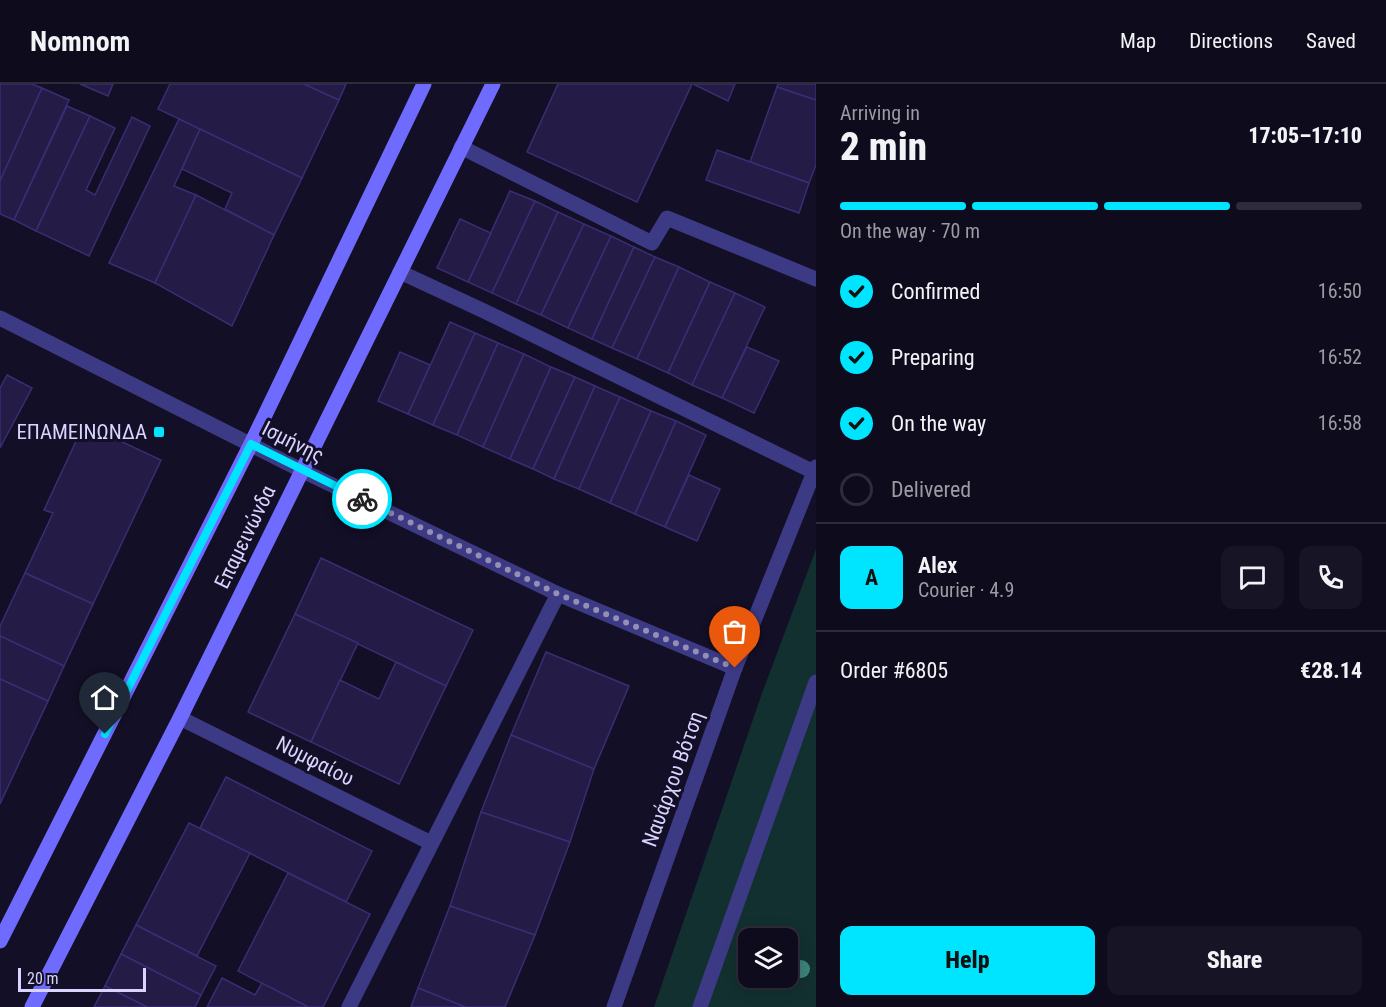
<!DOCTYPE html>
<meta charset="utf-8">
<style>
body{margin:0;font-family:"Roboto Condensed",sans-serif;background:#171425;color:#f1f3f6;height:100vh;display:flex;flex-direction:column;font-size:22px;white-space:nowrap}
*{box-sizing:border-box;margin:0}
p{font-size:20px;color:#9b9ba3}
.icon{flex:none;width:33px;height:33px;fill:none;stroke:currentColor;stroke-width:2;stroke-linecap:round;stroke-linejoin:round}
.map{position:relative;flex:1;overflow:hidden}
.side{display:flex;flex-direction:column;background:#0e0b1c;width:570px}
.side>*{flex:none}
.controls{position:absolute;left:738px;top:844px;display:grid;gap:12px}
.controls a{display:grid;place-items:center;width:60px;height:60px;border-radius:12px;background:#0e0b1c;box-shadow:0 3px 15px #0003,0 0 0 2px #2e2b3b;font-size:30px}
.scale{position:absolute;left:18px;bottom:15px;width:128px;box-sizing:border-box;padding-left:6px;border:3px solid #d9d4ff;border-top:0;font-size:16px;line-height:21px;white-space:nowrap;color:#d9d4ff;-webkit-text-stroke:4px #130f26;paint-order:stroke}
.pin{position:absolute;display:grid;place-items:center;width:51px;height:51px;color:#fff;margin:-62px -26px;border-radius:50% 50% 50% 0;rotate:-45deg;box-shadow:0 0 6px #0007}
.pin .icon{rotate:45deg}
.courier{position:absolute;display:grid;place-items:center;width:60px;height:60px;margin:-30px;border:4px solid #00e5ff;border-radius:50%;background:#fff;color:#222;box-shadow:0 2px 8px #0007}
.headline em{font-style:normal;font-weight:800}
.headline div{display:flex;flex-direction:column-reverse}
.headline{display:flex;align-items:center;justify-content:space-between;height:102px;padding:0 24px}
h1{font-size:39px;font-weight:800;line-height:45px}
.bar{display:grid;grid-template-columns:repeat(4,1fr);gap:9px 6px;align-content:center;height:72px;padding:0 24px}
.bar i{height:8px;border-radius:4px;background:#2e2b3b}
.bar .on{background:#00e5ff}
.bar p{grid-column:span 4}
.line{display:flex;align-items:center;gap:15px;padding:0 24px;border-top:2px solid #2e2b3b}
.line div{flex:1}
.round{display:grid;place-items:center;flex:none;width:63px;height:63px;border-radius:12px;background:#171425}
ol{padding:0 24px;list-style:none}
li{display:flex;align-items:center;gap:18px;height:66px}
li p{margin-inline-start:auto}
li .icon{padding:6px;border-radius:50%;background:#00e5ff;color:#111;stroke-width:4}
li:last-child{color:#9b9ba3}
li i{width:33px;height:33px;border:3px solid #2e2b3b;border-radius:50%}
.primary-button{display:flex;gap:12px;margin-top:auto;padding:12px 24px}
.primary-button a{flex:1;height:69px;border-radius:12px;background:#00e5ff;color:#111;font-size:24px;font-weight:800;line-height:69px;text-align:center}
.primary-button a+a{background:#171425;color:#f1f3f6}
header{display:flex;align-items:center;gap:36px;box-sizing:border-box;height:84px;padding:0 30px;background:#0e0b1c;border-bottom:2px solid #2e2b3b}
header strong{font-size:28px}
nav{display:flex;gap:33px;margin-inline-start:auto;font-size:21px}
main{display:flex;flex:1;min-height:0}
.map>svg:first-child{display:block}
.green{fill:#12302f;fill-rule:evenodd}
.building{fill:#241b47;stroke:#3b2d73;stroke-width:1.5}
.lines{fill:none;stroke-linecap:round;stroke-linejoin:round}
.lane{stroke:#3d3a85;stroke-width:15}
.street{stroke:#3d3a85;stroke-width:15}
.secondary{stroke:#6f6bff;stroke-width:15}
.tree{fill:#3d827b}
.done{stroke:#948fb3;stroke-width:6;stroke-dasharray:0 10.8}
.route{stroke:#00e5ff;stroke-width:8}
.poi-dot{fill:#00e5ff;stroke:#130f26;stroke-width:2}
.labels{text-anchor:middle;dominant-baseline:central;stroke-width:6;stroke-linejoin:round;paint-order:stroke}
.poi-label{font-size:21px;fill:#d9d4ff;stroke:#130f26;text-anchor:end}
.street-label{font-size:21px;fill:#d9d4ff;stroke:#130f26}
</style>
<header>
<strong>Nomnom</strong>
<nav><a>Map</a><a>Directions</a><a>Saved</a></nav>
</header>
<main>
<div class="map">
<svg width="816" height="923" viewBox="0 0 816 923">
<rect width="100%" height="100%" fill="#130f26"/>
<path class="green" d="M816 465V923H654L761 612ZM748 855H788V894H748Z"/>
<g class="building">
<polygon points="0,0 32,0 42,4 0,97"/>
<polygon points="80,0 113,0 108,12"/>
<polygon points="170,0 304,0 339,16 302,94 158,25"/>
<polygon points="304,0 346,0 339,16"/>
<polygon points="558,0 692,0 637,118 527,68"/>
<polygon points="693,0 735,0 728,17"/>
<polygon points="778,0 816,0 816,16 777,3"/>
<polygon points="777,3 816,16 816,81 809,99 750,78"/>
<polygon points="42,4 69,16 14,136 0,130 0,97"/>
<polygon points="67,22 90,32 36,147 14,136"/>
<polygon points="90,32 115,44 86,106 95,111 132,33 150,42 89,172 36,147"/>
<polygon points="179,35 200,45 174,102 196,111 155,199 109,179"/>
<polygon points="200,45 302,94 274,151 225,125 232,109 182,85"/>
<polygon points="717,66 809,99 799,129 706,96"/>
<polygon points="510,107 535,117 492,209 468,198"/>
<polygon points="196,111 274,151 232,242 155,199"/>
<polygon points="535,117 558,128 516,220 492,209"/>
<polygon points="558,128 584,140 541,231 516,220"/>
<polygon points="460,135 491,149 468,198 437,184"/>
<polygon points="584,140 611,152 568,244 541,231"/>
<polygon points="611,152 634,163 592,255 568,244"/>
<polygon points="634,163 655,173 612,264 592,255"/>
<polygon points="655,173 679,183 637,275 612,264"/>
<polygon points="679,183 710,198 668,289 637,275"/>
<polygon points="710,198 735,209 692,301 668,289"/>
<polygon points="735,209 765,223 722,314 692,301"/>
<polygon points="450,238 475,249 433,341 408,330"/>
<polygon points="475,249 498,259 457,351 433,341"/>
<polygon points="498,259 524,270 483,363 457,351"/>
<polygon points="747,263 779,277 754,329 722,314"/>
<polygon points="400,268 430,281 408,330 378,317"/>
<polygon points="524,270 551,283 510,375 483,363"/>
<polygon points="551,283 575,293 533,385 510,375"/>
<polygon points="7,291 32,304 0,364 0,304"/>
<polygon points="575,293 595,302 554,395 533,385"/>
<polygon points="595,302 620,313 579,405 554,395"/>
<polygon points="620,313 651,327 610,419 579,405"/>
<polygon points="651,327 676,337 635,430 610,419"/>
<polygon points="676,337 706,351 665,443 635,430"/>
<polygon points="84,340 161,376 93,520 25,489 53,429 44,426"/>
<polygon points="689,391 720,405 697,457 665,443"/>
<polygon points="321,474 473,546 446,602 295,530"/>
<polygon points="25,489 93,520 64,582 0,552 0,542"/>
<polygon points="295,530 358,559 311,658 248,628"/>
<polygon points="0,552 64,582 48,617 0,595"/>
<polygon points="546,568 629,602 594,685 511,651"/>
<polygon points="396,578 446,602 399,700 311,658 340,596 379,615"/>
<polygon points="0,595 48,617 0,720"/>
<polygon points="511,651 594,685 570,758 481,728"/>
<polygon points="226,693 372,767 346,818 200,744"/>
<polygon points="481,728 570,758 535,851 450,822"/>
<polygon points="189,739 250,769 197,872 136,841"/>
<polygon points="288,789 370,830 323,923 308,923 238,887"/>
<polygon points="450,822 535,851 505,923 465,923 418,904"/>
<polygon points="136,841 216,882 201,911 121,870"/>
<polygon points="121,870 201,911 195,923 147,923 105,902"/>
<polygon points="222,894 255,911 262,899 308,923 207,923"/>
<polygon points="105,902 147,923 94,923"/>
<polygon points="418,904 465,923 411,923"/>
</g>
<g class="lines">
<polyline class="lane" points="400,188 484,227 814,388"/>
<g class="street">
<polyline points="461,63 652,159 667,134 816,195"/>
<polyline points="0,234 301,386 558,510 735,584"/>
<polyline points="180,634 431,759"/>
<polyline points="349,923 558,510"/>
<polyline points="614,923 735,584 816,383"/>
<polyline points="700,923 816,598"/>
</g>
<g class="secondary">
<polyline points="0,857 251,360 424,0"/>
<polyline points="32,923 180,634 493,0"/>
</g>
</g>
<circle class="tree" cx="801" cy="885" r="9"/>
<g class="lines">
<polyline class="done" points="362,415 558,510 735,584"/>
<polyline class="route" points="105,650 251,360 362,415"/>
</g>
<rect class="poi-dot" x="153" y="342" width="12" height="12" rx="3"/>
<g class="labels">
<g class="poi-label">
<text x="147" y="348">ΕΠΑΜΕΙΝΩΝΔΑ</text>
</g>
<g class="street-label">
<text transform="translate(293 358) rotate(27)">Ισμήνης</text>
<text transform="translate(245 453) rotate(-64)">Επαμεινώνδα</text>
<text transform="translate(315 677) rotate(27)">Νυμφαίου</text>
<text transform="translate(673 695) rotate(-70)">Ναυάρχου Βότση</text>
</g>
</g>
</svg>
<div class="controls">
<a><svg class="icon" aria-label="layers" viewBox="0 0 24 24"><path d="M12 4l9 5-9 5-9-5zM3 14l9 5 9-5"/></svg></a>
</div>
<div class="scale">20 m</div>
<div class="pin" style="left:735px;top:584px;background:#ea580c"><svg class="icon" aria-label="bag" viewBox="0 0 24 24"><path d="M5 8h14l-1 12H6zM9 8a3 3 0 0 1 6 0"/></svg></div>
<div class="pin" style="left:105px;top:650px;background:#1f2937"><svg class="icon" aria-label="home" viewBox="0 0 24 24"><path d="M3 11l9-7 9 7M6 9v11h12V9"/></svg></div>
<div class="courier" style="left:362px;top:415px"><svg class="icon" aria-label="bike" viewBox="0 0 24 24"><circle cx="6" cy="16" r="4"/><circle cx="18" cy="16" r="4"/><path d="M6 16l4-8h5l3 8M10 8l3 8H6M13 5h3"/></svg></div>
</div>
<section class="side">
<div class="headline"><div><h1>2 min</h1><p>Arriving in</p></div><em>17:05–17:10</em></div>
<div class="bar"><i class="on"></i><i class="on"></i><i class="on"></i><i></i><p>On the way · 70 m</p></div>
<ol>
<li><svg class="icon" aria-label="check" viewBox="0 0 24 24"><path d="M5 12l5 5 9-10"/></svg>Confirmed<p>16:50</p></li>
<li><svg class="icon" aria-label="check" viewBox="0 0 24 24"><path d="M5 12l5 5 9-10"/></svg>Preparing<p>16:52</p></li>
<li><svg class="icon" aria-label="check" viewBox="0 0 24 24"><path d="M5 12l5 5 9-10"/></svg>On the way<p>16:58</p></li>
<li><i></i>Delivered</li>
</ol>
<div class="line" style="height:108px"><b class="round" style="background:#00e5ff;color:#111">A</b><div><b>Alex</b><p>Courier · 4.9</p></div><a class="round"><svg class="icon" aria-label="chat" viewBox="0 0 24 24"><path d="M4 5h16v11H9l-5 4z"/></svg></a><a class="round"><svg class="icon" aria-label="phone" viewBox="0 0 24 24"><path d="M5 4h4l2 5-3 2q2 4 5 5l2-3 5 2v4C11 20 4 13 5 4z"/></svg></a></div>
<div class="line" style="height:78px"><div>Order #6805</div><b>€28.14</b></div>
<div class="primary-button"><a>Help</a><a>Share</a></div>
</section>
</main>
